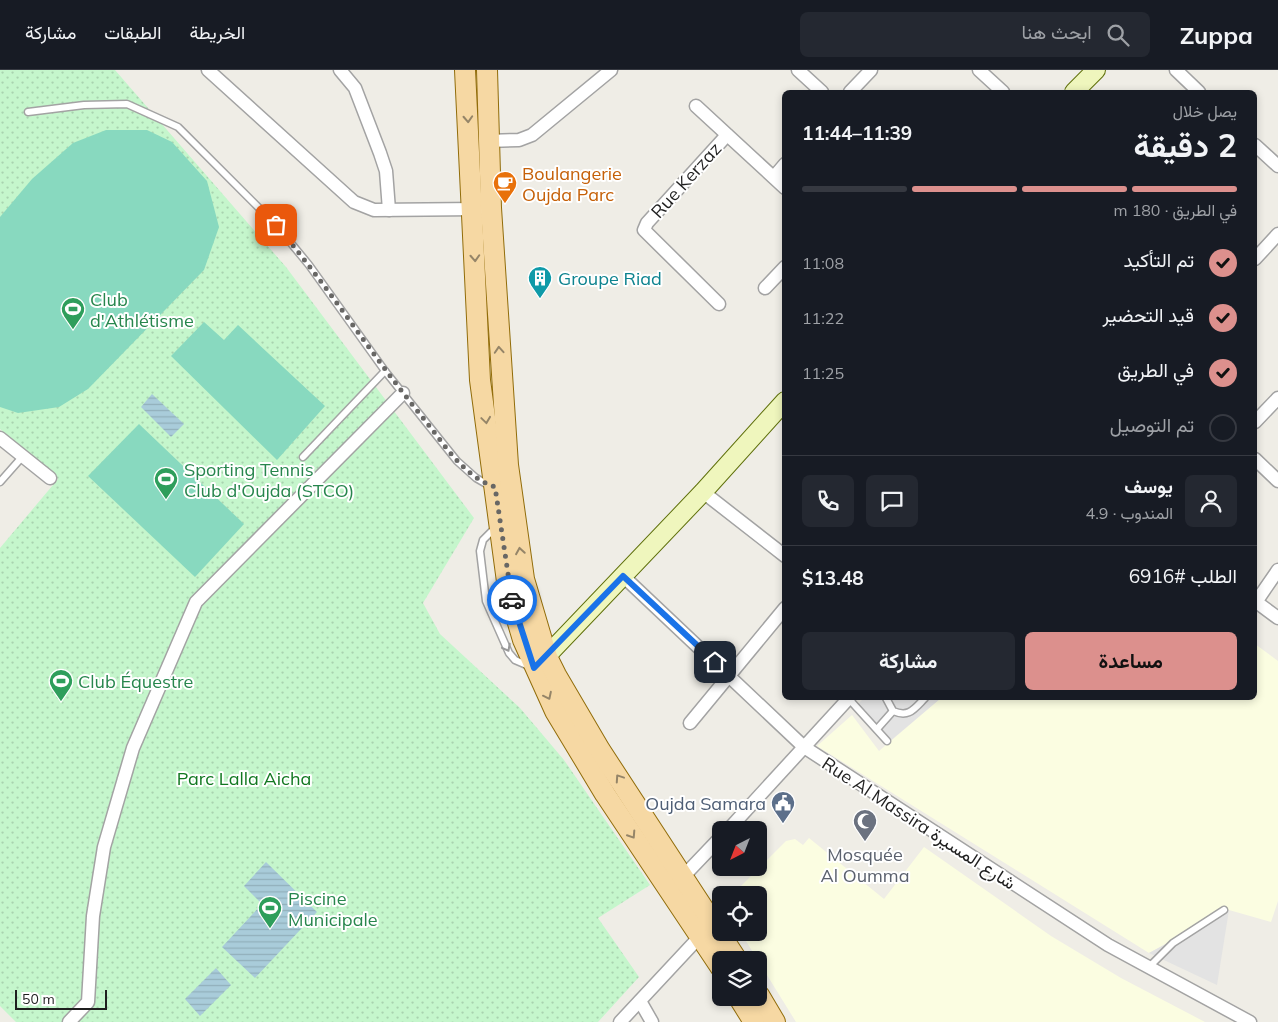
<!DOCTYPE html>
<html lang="ar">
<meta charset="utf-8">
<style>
body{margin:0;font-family:Mulish,Vazirmatn,sans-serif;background:#242831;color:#f1f3f6;direction:rtl;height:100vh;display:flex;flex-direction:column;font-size:19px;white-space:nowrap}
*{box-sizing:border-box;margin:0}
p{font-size:16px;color:#9ea1a6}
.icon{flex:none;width:28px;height:28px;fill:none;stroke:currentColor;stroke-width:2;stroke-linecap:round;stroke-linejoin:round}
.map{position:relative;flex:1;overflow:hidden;direction:ltr}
.sheet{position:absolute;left:782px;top:20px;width:475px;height:610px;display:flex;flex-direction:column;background:#171b24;border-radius:8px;box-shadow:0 2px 8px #0003;direction:rtl}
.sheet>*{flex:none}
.needle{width:32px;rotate:222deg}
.controls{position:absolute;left:712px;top:751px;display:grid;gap:10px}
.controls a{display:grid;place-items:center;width:55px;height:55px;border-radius:8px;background:#171b24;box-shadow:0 2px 8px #0003;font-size:25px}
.scale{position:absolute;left:15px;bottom:12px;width:92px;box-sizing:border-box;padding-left:5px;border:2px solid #1f1f1f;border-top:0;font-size:14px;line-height:18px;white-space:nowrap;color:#1f1f1f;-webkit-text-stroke:4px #fff;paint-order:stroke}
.pin{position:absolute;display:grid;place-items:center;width:42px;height:42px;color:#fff;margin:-21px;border-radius:10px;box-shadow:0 2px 8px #0006}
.courier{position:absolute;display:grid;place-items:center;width:50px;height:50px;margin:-25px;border:4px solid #1a73e8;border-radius:50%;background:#fff;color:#222;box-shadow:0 1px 6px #0007}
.overview em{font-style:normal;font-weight:700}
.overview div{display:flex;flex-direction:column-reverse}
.overview{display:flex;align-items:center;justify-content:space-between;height:85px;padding:0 20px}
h1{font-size:32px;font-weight:700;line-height:38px}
.bar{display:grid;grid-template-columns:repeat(4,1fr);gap:8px 5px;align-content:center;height:60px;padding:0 20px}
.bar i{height:6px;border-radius:4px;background:#363941}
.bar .current{background:#dc908d}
.bar p{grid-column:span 4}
.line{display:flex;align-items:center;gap:12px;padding:0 20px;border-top:1px solid #363941}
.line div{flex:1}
.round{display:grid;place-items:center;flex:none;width:52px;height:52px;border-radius:8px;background:#242831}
ol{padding:0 20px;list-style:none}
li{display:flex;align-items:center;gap:15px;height:55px}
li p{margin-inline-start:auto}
li .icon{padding:5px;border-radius:50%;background:#dc908d;color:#111;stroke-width:4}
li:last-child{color:#9ea1a6}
li i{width:28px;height:28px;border:2px solid #363941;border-radius:50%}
.primary-button{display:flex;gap:10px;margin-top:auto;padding:10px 20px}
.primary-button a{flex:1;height:58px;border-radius:8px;background:#dc908d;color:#111;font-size:20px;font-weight:700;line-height:58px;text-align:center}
.primary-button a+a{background:#242831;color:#f1f3f6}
header{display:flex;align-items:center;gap:30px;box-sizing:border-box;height:70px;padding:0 25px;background:#171b24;border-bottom:1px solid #363941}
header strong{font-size:24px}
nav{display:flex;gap:28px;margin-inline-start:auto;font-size:18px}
.search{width:350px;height:45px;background:#242831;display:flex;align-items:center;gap:12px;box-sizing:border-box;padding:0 18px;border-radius:8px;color:#9ea1a6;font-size:19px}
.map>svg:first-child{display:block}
.education{fill:#fbfde1}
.park{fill:url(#park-dots)}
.pitch{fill:#88d9bf}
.parking{fill:#e3e3e3}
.water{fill:url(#water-rules)}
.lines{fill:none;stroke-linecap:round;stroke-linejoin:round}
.lane-casing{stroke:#a3a3a3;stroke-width:9}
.street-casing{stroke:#a3a3a3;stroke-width:15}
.secondary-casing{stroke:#5f700b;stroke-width:20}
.primary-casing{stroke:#916c09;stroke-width:22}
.lane{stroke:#fff;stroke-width:6}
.street{stroke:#fff;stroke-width:12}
.secondary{stroke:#eff6bd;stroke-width:18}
.primary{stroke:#f6d8a3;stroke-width:20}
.oneway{stroke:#958568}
.oneway2{stroke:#9a9a9a}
.done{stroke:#686765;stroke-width:5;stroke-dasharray:0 9}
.route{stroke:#1a73e8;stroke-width:6}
.labels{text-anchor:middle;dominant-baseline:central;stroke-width:4;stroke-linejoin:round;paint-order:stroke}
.food-label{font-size:18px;fill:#c56008;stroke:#fff;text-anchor:start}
.street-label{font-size:18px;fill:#1f1f1f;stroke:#fff}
.culture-label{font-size:18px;fill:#0d838f;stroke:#fff;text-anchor:start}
.leisure-label{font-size:18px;fill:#27864d;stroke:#fff;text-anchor:start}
.park-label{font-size:18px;fill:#127821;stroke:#fff}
.service-label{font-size:18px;fill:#4e5e75;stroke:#fff;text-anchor:end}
.worship-label{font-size:18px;fill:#5b616d;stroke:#fff}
</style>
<header>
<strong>Zuppa</strong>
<div class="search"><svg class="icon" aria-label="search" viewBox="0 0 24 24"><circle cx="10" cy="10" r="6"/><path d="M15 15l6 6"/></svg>ابحث هنا</div>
<nav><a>الخريطة</a><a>الطبقات</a><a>مشاركة</a></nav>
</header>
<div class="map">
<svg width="1278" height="952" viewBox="0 0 1278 952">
<defs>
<pattern id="park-dots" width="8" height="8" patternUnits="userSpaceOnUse" patternTransform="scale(1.25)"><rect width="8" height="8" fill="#c5f6cc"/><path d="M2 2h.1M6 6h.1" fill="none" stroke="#a9d2af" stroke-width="1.8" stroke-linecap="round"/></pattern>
<pattern id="water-rules" width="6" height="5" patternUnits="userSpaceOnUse" patternTransform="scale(1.25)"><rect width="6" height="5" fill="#a9ccda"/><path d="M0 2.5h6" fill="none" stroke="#91afbb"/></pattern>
</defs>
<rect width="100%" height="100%" fill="#efede6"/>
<g class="education">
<polygon points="1255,574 1278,591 1278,831 1271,852 1229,840 1149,883 817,676 852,645 879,681 941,628 1255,628"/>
<polygon points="809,768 884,829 924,777 1051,866 1121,908 1205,952 796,952 741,863 759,862 759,825 732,825 786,771 795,769 803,775"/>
</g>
<polygon class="park" points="0,0 115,0 286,197 474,448 423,533 440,564 520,638 564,690 650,815 598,848 639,907 598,952 16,952 0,936 0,478 58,409 0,359"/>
<g class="pitch">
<polygon points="106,60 147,60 172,72 207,111 219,157 204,200 88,319 59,337 18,343 0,337 0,147 32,109 73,73"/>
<polygon points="204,252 224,270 238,255 325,336 277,390 171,286"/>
<polygon points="139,354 244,454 195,507 88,406"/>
</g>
<g class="parking">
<polygon points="864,628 941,628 890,671 857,635"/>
<polygon points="1229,840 1217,915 1149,883"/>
</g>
<g class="water">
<polygon points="152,324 184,354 171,367 141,337"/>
<polygon points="266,792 317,842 255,908 222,877 262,834 244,816"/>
<polygon points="216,898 231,915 200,946 185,929"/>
</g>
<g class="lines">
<g class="lane-casing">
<g id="lane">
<polyline points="28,42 84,35 127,34 178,57 276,155 309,195 385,301 457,391 476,408 490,416"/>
<polyline points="303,387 385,301"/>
<polyline points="0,412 23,386"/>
<polyline points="495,458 483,470 480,481 486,531 509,583 515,590 529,596"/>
<polyline points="848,628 887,671"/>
<path d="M886 628 893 641C909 648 914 639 925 628"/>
<polyline points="877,659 893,641"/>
<polyline points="1149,897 1173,873 1224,840"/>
</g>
</g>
<g class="street-casing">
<g id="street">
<polyline points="208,0 354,132 374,140 478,139"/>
<polyline points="340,0 355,18 380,83 386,101 389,140"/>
<polyline points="798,0 822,22"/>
<polyline points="979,0 1003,22"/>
<polyline points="1176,0 1199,22"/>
<polyline points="850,22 871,0"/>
<polyline points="696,36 785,118"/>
<polyline points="488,71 519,70 532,65 611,0"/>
<polyline points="1255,75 1278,96"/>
<polyline points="774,107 785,94"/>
<polyline points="1255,189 1278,164"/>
<polyline points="765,218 785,197"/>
<polyline points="719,234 644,160 647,153 727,65"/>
<polyline points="1255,352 1278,328"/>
<polyline points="0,368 50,408"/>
<polyline points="1255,389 1278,411"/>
<polyline points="703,422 785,486"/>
<polyline points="623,506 804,677 1108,875 1250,952"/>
<polyline points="1255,531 1278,548"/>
<polyline points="1256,532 1278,500"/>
<polyline points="690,653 785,538"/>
<polyline points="728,760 849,628"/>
<polyline points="678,812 721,767"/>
<polyline points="640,931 652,952"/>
<polyline points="69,952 88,932 93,846 104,777 133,678 196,532 403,323"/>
<polyline points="620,952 704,862"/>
</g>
</g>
<g class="secondary-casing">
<g id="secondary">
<polyline points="1074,22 1096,0"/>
<polyline points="538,595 703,422 785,331"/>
</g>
</g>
<g class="primary-casing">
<g id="primary">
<polyline points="465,0 480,310 508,519 523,570 555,641 605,724 721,898"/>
<polyline points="487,0 491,138 508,395 524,509 547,587 556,605 600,680 737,890"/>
<polyline points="759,925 775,952"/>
<polyline points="739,928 754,952"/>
</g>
</g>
<use href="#lane" class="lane"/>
<use href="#street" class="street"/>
<use href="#secondary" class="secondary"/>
<use href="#primary" class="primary"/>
</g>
<defs><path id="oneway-chevron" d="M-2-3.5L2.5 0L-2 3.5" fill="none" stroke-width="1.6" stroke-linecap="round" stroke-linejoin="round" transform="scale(1.25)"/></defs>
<g class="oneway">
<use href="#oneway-chevron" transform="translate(468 49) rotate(87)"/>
<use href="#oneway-chevron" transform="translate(475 188) rotate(87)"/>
<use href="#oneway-chevron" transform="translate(499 280) rotate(-94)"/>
<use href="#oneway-chevron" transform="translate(486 350) rotate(82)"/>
<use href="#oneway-chevron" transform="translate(520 481) rotate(-99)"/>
<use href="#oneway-chevron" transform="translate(548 626) rotate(64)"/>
<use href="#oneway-chevron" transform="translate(619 708) rotate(-124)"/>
<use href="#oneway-chevron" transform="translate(632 765) rotate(57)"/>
</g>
<use class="oneway2" href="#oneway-chevron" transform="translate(507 578) rotate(62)"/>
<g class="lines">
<path class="done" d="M276 155C329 217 372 286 424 349 444 374 463 406 495 417L512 530"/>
<polyline class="route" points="512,530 534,598 623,506 715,592"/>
</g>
<defs>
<g id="cafe-pin" transform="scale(1.25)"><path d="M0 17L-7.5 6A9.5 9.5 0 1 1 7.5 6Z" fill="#e8710a" stroke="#fff"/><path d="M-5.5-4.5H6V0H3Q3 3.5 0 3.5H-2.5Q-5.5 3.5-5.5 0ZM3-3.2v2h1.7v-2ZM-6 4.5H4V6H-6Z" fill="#fff"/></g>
<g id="building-pin" transform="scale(1.25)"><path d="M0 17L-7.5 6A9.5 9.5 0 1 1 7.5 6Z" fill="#0f9aa8" stroke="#fff"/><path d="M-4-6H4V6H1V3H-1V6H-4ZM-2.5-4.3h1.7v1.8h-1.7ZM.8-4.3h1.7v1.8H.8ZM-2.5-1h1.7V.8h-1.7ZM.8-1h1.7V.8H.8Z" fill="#fff"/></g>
<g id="stadium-pin" transform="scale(1.25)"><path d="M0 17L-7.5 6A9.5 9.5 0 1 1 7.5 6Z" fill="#2e9e5b" stroke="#fff"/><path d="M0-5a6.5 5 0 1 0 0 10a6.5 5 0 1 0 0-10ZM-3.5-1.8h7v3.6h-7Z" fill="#fff"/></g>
<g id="civic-pin" transform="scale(1.25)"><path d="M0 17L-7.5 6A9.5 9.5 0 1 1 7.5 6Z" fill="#5c6f8a" stroke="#fff"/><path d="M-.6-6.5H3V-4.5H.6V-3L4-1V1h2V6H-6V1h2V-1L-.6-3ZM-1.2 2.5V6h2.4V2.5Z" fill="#fff"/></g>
<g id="mosque-pin" transform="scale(1.25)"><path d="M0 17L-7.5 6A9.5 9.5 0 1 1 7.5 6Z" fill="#6b7280" stroke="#fff"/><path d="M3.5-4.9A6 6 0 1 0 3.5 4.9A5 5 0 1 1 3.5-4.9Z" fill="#fff"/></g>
</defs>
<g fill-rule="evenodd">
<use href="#cafe-pin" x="505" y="113"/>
<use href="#building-pin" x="540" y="208"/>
<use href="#stadium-pin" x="73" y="239"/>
<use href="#stadium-pin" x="166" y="409"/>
<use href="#stadium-pin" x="61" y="611"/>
<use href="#civic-pin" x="783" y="733"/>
<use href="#mosque-pin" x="865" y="751"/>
<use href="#stadium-pin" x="270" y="838"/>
</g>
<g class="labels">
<g class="food-label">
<text x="522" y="103">Boulangerie<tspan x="522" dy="21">Oujda Parc</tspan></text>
</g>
<g class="street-label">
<text transform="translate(686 110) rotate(-48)">Rue Kerzaz</text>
<text transform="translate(919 753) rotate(33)">Rue Al Massira شارع المسيرة</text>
</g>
<g class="culture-label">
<text x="558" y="208">Groupe Riad</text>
</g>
<g class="leisure-label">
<text x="90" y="229">Club<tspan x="90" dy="21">d'Athlétisme</tspan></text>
<text x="184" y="399">Sporting Tennis<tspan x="184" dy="21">Club d'Oujda (STCO)</tspan></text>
<text x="78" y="611">Club Équestre</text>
<text x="288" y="828">Piscine<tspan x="288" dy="21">Municipale</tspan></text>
</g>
<g class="park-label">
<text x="244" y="708">Parc Lalla Aicha</text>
</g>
<g class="service-label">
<text x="766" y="733">Oujda Samara</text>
</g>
<g class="worship-label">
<text x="865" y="784">Mosquée<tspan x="865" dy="21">Al Oumma</tspan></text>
</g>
</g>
</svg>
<div class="controls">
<a><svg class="needle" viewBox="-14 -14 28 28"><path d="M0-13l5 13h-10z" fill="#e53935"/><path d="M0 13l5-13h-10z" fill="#9ea1a6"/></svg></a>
<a><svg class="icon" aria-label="locate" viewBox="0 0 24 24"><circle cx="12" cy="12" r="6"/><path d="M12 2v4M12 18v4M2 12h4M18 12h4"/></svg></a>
<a><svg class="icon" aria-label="layers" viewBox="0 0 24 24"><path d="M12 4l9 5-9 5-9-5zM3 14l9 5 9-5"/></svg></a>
</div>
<div class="scale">50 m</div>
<div class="pin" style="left:276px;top:155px;background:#ea580c"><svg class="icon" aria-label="bag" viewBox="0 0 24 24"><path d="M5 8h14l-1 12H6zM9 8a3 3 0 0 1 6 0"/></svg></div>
<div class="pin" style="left:715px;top:592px;background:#1f2937"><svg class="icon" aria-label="home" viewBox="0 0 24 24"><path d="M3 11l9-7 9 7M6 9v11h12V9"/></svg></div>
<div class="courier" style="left:512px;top:530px"><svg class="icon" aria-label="car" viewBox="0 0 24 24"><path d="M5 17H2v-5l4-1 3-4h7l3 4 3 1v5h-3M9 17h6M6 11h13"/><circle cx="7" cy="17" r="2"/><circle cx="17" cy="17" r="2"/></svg></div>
<section class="sheet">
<div class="overview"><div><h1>2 دقيقة</h1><p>يصل خلال</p></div><em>11:39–11:44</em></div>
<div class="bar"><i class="current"></i><i class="current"></i><i class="current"></i><i></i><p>في الطريق · 180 m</p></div>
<ol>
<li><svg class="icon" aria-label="check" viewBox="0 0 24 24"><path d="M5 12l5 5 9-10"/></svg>تم التأكيد<p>11:08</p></li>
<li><svg class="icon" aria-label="check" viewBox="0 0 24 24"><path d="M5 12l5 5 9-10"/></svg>قيد التحضير<p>11:22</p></li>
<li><svg class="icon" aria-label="check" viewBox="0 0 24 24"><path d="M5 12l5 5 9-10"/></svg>في الطريق<p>11:25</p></li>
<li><i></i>تم التوصيل</li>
</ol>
<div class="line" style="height:90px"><a class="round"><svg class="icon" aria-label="person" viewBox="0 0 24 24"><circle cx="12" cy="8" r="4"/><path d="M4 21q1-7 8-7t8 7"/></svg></a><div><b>يوسف</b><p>المندوب · 4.9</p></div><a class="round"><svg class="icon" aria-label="chat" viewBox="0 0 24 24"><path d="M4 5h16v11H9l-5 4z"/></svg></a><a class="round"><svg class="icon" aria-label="phone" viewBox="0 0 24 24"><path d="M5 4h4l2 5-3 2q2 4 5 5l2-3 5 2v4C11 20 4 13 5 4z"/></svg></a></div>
<div class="line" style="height:65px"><div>الطلب #6916</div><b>$13.48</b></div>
<div class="primary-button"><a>مساعدة</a><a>مشاركة</a></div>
</section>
</div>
